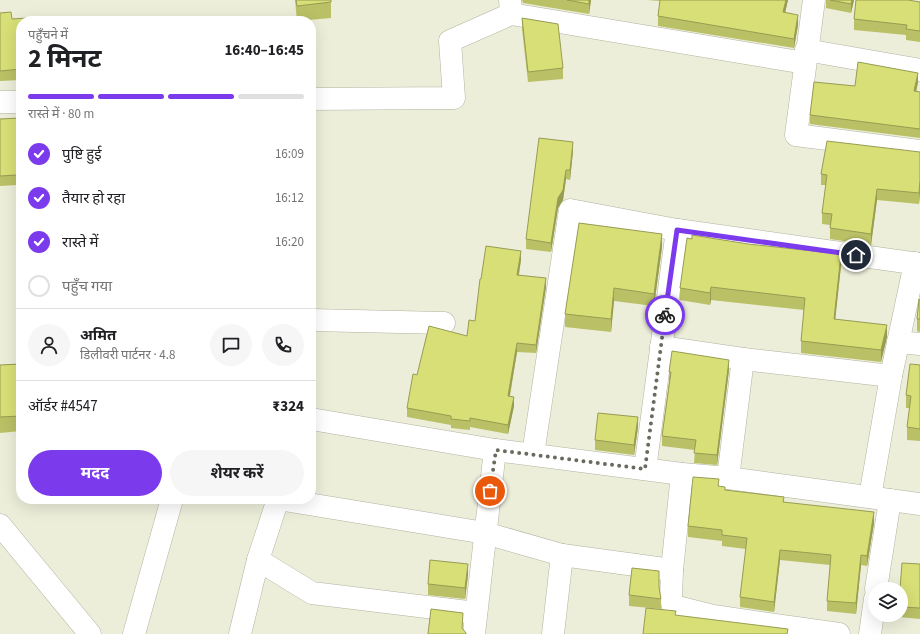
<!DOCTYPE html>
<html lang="hi">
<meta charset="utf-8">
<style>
body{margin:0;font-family:"Source Sans 3","Noto Sans Devanagari",sans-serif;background:#f6f6f6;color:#202124;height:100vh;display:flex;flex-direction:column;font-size:15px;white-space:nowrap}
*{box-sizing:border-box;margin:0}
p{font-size:13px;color:#757577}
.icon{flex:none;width:22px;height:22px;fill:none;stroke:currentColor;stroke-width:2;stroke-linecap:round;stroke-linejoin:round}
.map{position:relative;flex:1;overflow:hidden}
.side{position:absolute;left:16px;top:16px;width:300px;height:488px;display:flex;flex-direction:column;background:#fff;border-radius:16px;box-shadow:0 4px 16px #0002}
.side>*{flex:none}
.controls{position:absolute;left:868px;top:582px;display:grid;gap:8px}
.controls a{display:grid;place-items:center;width:40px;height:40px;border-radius:50%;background:#fff;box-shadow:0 4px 16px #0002;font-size:20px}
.pin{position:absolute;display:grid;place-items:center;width:34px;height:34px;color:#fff;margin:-17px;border:2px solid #fff;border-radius:50%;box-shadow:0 1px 4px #0007}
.courier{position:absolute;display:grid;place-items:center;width:40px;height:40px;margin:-20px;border:3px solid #7c3aed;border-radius:50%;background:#fff;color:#222;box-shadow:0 1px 5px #0007}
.overview em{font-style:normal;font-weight:700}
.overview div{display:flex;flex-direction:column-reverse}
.overview{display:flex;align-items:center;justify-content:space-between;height:68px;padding:0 12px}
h1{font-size:26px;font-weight:700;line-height:30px}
.bar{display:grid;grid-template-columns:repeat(4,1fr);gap:6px 4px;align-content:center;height:48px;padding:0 12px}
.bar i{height:5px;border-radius:3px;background:#e0e0e0}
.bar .current{background:#7c3aed}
.bar p{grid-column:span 4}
.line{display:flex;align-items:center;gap:10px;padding:0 12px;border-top:1px solid #e0e0e0}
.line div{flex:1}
.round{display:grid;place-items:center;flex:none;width:42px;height:42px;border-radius:21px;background:#f6f6f6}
ol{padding:0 12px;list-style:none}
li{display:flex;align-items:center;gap:12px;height:44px}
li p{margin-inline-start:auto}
li .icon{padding:4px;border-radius:50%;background:#7c3aed;color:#fff;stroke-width:4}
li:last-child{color:#757577}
li i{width:22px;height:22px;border:2px solid #e0e0e0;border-radius:50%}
.button{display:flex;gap:8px;margin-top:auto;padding:8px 12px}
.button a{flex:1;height:46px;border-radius:24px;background:#7c3aed;color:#fff;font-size:16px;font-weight:700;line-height:46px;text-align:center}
.button a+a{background:#f6f6f6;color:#202124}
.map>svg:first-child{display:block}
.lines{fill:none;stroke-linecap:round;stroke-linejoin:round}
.street-casing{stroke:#b1b39f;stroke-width:23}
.street{stroke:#fff;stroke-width:22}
.wall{fill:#bac065}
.shaded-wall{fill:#979c53}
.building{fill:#d8df76;stroke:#979c53}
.done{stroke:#696b5e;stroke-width:4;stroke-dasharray:0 7.2}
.route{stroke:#7c3aed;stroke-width:5}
</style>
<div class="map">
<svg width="920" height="634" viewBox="0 0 920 634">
<rect width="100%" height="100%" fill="#eceeda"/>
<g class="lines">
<g class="street-casing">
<g id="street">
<polyline points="510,0 511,14 805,63"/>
<polyline points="814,0 796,135 920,151"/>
<polyline points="806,50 920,70"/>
<polyline points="311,99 454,98 450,41 511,14"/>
<polyline points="0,102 21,102"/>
<polyline points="311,320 444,323"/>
<polyline points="898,342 920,344"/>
<polyline points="661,347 743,359 891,376"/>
<polyline points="311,419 495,450 682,474 728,478 920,504"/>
<polyline points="533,454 570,210 677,230 920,264"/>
<polyline points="645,469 677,230"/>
<polyline points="682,474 672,570 671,598 673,606 713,616 839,634"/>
<polyline points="728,478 743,359"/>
<polyline points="870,497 891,376 915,263"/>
<polyline points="278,499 485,533 562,555 672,570"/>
<polyline points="0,525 90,634"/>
<polyline points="258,560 312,593 476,613"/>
<polyline points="876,589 890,500"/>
<polyline points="134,634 172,499"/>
<polyline points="240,634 258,560 278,499"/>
<polyline points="474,634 495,450"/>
<polyline points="553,634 562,555"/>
<polyline points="870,634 875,599"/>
</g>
</g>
<use href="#street" class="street"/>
</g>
<g class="wall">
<polygon points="295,0 331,0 331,18 297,21"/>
<polygon points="522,0 591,0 589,14 523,3"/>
<polygon points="647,0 788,0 785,12 798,25 794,48 658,26 658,16 660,1"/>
<polygon points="826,0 854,0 851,13 826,8"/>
<polygon points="920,2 920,42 906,40 906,35 854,30 854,19"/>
<polygon points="0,13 12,19 21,21 21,80 0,81"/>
<polygon points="522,18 563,68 563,79 528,82 522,29"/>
<polygon points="918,82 916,92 920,92 920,138 810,124 810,115 855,86"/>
<polygon points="21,118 21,182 17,182 17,185 0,186 0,119"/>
<polygon points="573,151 570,180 566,179 563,200 558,208 551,252 526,249 526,239"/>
<polygon points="920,152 920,191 919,204 877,200 871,245 830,239 830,225 822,224 822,213 826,185 821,185 821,174"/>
<polygon points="662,247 654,306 614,301 611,332 565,327 565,314"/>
<polygon points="521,260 519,275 546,287 536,353 517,352 510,396 514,406 508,434 470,427 470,430 451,428 451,425 407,417 407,408 417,375 467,336 475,321 481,279"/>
<polygon points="841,266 835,319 887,337 881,362 801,353 801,341 804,310 711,300 710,305 680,300 680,288"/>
<polygon points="920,300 920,332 917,331 917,319"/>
<polygon points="21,364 21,431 0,433 0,365"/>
<polygon points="920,365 920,441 907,440 907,427 910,408 906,408 906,395"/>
<polygon points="729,370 717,465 694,463 695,450 662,446 662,436 669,382 669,372"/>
<polygon points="638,427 634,455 595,450 595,440"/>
<polygon points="719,486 725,490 784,502 874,523 867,566 861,565 856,614 827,611 827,601 830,565 780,560 774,612 740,607 740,597 746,549 722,546 722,541 688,537 688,526"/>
<polygon points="920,564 920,619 899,617 899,615 901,615 901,589"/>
<polygon points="468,575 465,599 428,595 428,584"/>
<polygon points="659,589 661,599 661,609 629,606 629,595"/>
</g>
<g class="shaded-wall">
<polygon points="589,0 591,0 589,14"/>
<polygon points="786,0 788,0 783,22 783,12"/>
<polygon points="852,0 854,0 851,13 851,4"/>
<polygon points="798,15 798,25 794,48 794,39"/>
<polygon points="918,73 918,82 914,101 914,91"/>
<polygon points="573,142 573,151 570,180 570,170"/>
<polygon points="566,170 566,179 563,200 558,208 551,252 551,243 558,198"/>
<polygon points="920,180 920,191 919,204 919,193"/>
<polygon points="877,189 877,200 871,245 871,234"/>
<polygon points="662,234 662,247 654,306 654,294"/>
<polygon points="521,251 521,260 517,284 517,275"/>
<polygon points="841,254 841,266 834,331 834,319"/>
<polygon points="546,278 546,287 536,353 536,345"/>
<polygon points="711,287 711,300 710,305 710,293"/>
<polygon points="614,288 614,301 611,332 611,319"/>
<polygon points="887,325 887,337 881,362 881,350"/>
<polygon points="517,343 517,352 508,405 508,396"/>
<polygon points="729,360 729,370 717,465 717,455"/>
<polygon points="514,397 514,406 508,434 508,425"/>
<polygon points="638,417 638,427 634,455 634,445"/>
<polygon points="874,512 874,523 867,566 867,556"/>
<polygon points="780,550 780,560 774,612 774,602"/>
<polygon points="861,555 861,565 856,614 856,603"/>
<polygon points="468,564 468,575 465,599 465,588"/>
</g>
<g class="building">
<polygon points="296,0 331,0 331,2 297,6"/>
<polygon points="567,0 589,0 589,4"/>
<polygon points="660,0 786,0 783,12 798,15 794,39 658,16"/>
<polygon points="830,0 852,0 851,4"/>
<polygon points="856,0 908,0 920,2 920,31 906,29 907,25 854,19"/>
<polygon points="11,12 12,19 27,18 27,21 21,21 21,69 0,71 0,13"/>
<polygon points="522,18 558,24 563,68 528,72"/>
<polygon points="858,62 918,73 914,91 920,92 920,129 810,115 814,82 855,86"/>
<polygon points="21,118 21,171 17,171 17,175 0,176 0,119"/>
<polygon points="539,138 573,142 570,170 566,170 563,190 558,198 551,243 526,239"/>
<polygon points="827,141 920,152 920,180 919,193 877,189 871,234 830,228 832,214 822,213 827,175 821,174"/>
<polygon points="579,223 662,234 654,294 614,288 611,319 565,314"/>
<polygon points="692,235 748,244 841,254 834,319 887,325 881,350 801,341 805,298 711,287 710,293 680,288 687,238 692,239"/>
<polygon points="486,246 521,251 517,275 546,278 536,345 517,343 508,396 514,397 508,425 470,418 470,421 451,419 451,416 407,408 413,374 417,375 429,326 467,336 469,320 475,321 480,279 481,279"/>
<polygon points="919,299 920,300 920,319 917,319"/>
<polygon points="672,351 729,360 717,455 694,453 696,440 662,436 671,372 669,372"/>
<polygon points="21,364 21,416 0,417 0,365"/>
<polygon points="910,364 920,365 920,429 907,427 911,396 906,395"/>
<polygon points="598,413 638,417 634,445 595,440"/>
<polygon points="693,477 719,479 718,486 725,487 725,490 784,497 783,502 874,512 867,556 861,555 856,603 827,601 831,555 780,550 774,602 740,597 747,538 722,535 722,530 688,526"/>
<polygon points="430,560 468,564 465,588 428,584"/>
<polygon points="902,563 920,564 920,608 901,607 901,589 900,589"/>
<polygon points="632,568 659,571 659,587 661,599 629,595"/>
<polygon points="646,608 676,611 675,615 788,629 787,634 643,634"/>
<polygon points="431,609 463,613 462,628 466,633 466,634 428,634"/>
</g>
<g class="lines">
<polyline class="done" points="490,491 496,450 645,469 665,315"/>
<polyline class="route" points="665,315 677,230 856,255"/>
</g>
</svg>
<div class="controls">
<a><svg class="icon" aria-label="layers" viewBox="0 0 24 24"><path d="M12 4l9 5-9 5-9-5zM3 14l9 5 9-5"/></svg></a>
</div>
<div class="pin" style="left:490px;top:491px;background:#ea580c"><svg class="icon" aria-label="bag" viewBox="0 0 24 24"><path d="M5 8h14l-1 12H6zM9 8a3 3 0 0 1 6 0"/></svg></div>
<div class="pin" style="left:856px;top:255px;background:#1f2937"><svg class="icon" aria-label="home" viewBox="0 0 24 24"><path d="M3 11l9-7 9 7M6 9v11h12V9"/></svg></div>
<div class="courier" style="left:665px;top:315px"><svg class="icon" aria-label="bike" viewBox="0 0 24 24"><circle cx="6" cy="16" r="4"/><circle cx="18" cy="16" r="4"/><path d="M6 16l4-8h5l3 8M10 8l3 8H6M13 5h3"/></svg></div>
<section class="side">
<div class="overview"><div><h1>2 मिनट</h1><p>पहुँचने में</p></div><em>16:40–16:45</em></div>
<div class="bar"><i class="current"></i><i class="current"></i><i class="current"></i><i></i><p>रास्ते में · 80 m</p></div>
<ol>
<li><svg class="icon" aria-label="check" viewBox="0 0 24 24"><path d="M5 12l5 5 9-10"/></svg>पुष्टि हुई<p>16:09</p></li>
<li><svg class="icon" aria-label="check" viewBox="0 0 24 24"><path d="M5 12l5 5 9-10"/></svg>तैयार हो रहा<p>16:12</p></li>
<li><svg class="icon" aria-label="check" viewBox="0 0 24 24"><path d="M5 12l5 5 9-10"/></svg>रास्ते में<p>16:20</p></li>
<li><i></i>पहुँच गया</li>
</ol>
<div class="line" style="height:72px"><a class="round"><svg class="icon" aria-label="person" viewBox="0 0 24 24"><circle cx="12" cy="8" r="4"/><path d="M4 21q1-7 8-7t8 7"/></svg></a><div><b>अमित</b><p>डिलीवरी पार्टनर · 4.8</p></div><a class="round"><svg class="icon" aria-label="chat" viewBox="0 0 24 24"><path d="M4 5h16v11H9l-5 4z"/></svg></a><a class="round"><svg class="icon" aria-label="phone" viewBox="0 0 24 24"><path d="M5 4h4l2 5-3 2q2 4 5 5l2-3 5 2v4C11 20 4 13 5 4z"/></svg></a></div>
<div class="line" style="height:52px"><div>ऑर्डर #4547</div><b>₹324</b></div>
<div class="button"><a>मदद</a><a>शेयर करें</a></div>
</section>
</div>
